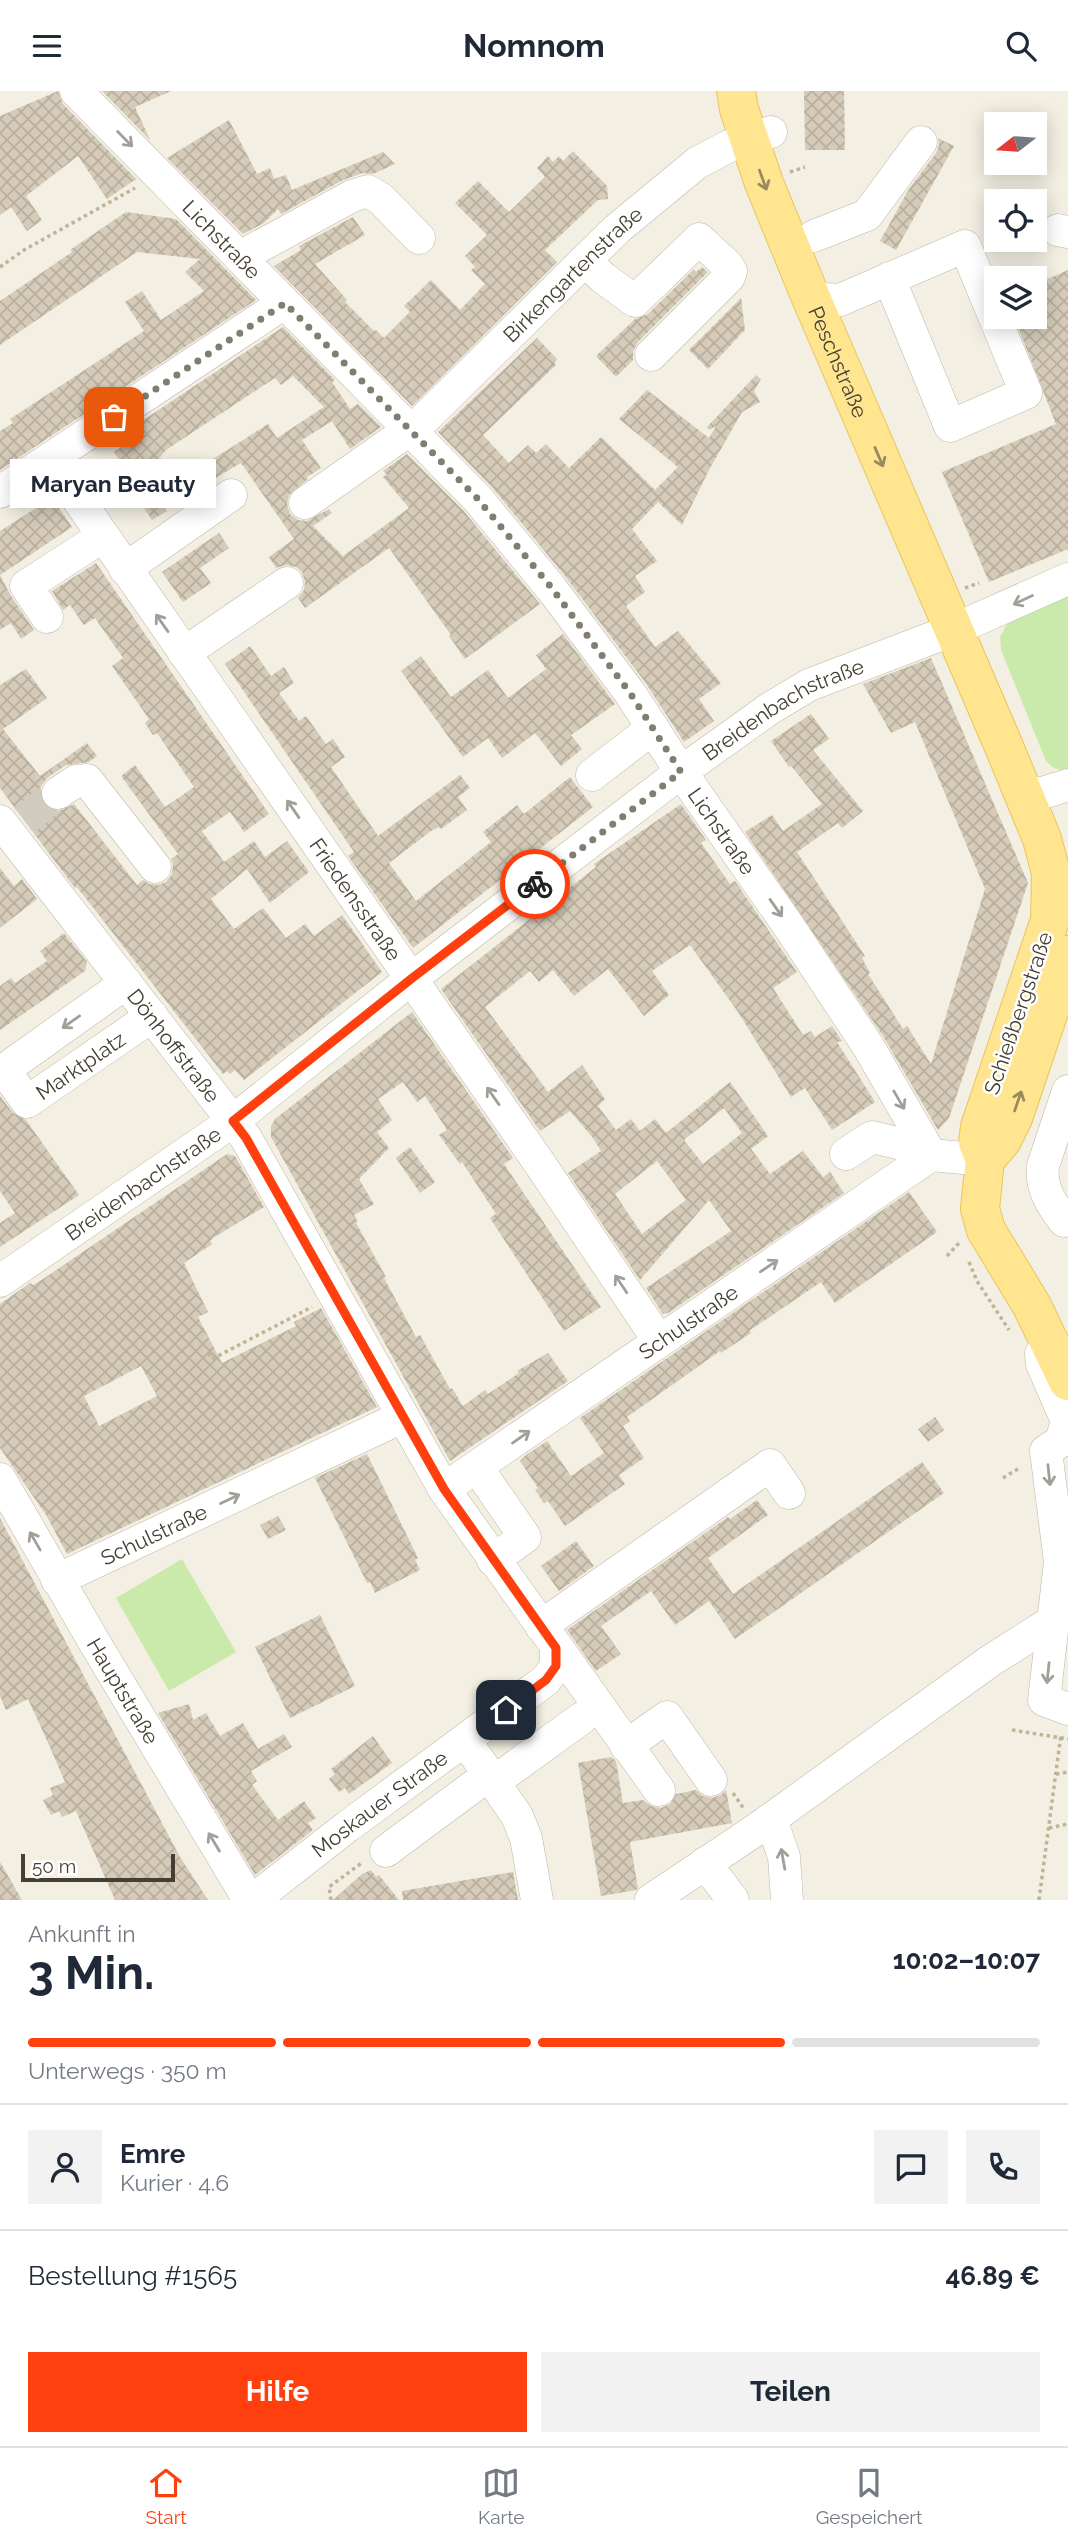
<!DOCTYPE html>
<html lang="de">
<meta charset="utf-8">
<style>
body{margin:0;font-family:Raleway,sans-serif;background:#f2f2f3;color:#1f2937;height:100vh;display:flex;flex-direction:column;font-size:26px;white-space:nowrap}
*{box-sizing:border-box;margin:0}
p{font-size:23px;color:#747a83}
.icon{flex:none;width:38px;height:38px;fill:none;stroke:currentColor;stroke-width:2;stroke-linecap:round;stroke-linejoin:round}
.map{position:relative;height:1809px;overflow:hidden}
.side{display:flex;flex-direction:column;background:#fff;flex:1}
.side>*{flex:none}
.needle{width:46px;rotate:253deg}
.buttons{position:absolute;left:984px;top:21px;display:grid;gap:14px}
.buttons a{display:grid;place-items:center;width:63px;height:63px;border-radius:0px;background:#fff;box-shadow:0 4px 18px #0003;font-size:35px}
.scale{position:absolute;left:21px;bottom:18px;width:154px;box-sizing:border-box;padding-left:7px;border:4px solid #453f33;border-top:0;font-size:19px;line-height:24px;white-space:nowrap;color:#453f33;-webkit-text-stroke:5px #fff;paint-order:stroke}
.pin{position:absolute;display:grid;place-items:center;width:60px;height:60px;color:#fff;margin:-30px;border-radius:14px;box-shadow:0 4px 10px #0006}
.courier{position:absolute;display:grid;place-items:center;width:70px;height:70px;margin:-35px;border:5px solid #ff3f0e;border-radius:50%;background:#fff;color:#222;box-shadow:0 2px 9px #0007}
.bubble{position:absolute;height:49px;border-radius:0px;background:#fff;box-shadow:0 4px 18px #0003;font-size:23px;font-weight:700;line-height:49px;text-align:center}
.headline em{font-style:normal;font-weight:700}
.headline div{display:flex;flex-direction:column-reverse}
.headline{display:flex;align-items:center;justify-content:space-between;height:119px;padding:0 28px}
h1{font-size:46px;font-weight:700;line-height:52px}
.bar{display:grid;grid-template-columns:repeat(4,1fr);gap:10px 7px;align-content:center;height:84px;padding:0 28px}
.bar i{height:9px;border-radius:5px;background:#e0e1e3}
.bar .active{background:#ff3f0e}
.bar p{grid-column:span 4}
.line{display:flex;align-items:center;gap:18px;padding:0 28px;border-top:2px solid #e0e1e3}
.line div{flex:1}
.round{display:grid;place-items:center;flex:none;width:74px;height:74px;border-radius:0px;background:#f2f2f3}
.button{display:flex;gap:14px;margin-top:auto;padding:14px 28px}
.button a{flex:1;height:80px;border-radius:0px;background:#ff3f0e;color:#fff;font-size:28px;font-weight:700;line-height:80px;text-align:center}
.button a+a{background:#f2f2f3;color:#1f2937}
header{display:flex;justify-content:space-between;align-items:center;height:91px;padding:0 28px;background:#fff;font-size:32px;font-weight:700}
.tabs{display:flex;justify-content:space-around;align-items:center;height:98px;border-top:2px solid #e0e1e3;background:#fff;font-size:19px;color:#747a83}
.tabs a{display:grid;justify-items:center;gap:4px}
.tabs .active{color:#ff3f0e}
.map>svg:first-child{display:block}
.grass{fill:#c9eaaa}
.building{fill:url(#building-cross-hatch);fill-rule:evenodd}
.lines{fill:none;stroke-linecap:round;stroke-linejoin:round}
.minor-tunnel{stroke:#d0ccc0;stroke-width:32;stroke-dasharray:32 16;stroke-linecap:butt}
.minor-casing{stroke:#beb7a6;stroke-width:33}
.major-casing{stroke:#e9c65b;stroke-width:40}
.path{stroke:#c1b496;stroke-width:3.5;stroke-dasharray:3.5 3.5;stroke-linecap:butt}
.minor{stroke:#fff;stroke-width:32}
.major{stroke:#ffe590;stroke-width:38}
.oneway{stroke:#a29f99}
.oneway2{stroke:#998a5d}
.done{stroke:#827d71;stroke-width:7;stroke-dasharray:0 12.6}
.route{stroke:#ff3f0e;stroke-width:9}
.labels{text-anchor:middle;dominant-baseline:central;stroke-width:5;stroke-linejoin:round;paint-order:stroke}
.street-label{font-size:21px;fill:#453f33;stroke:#fff}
</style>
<header><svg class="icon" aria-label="menu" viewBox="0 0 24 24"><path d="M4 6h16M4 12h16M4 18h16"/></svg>Nomnom<svg class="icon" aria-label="search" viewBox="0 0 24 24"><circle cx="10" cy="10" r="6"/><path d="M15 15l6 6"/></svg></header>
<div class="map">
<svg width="1068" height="1809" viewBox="0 0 1068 1809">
<defs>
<pattern id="building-cross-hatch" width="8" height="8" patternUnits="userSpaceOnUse" patternTransform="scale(1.75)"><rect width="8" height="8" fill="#d5cbb8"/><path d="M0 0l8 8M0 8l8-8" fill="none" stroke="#b8af9f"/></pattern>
</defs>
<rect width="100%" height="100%" fill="#f3efe3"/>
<g class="grass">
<polygon points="1068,502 1068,681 1054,677 1046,670 1001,559 1000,546 1009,529"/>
<polygon points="182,1468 236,1561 169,1600 116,1507"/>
</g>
<g class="building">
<polygon points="58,0 63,13 136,88 107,108 78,65 26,105 42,129 27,140 11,116 0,124 0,25"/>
<polygon points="102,0 171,0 135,16 150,49"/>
<polygon points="804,0 844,0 845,59 805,59"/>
<polygon points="229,29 257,83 270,77 274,88 286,84 292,99 383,61 395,73 373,83 363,82 343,89 281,123 278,118 264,132 243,143 167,67"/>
<polygon points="938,47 954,55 896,159 880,150 909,98 936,62 939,54"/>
<polygon points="573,60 607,95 608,108 598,109 545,159 557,171 412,315 274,175 301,159 299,155 353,126 365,144 315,173 347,209 345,211 374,240 376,239 384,247 410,221 404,215 431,189 460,219 485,193 471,179 475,176 465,165 487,144 455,112 478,90 509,121 545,86 537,77 548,65 553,71 559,65 563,70"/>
<polygon points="126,121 176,128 256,209 0,379 0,340 13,332 10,328 144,240 125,211 142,200 161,229 204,200 185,181 200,168 137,161 0,254 0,210 72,161 70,159"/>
<polygon points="702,176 708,181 638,251 633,260 633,269 616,286 596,265 635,228 648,223 694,178 696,181"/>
<polygon points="1068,179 1068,458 989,491 942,381 1056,333 1014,226 1034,226 1034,194"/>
<polygon points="741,207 745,239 708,278 689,259"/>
<polygon points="283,236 335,289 332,291 350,318 358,313 381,336 350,358 332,330 302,349 321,377 307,386 308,388 289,404 287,413 290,423 298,429 307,430 329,418 332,422 313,435 343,465 409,417 383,386 387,384 383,380 407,363 463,419 540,513 465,568 449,545 451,544 389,457 305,517 298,507 304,499 305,491 302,481 296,476 286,474 276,477 269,466 294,448 241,372 212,389 202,375 268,333 277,347 324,316 293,285 281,294 275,287 166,359 155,372 161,367 169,379 154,390 136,412 122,393 131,387 114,361 123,355 118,346"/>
<polygon points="537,247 557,268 554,272 556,274 483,344 509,372 528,354 536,362 546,353 569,377 601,346 655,399 678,376 619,328 647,299 709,347 716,335 709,339 707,336 756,284 761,288 754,300 760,311 742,321 709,379 682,434 658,411 632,438 657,470 635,485 645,501 626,515 655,556 678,540 721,592 699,608 714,630 684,651 645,591 565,485 491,395 438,341"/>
<polygon points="156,405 167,420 152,429 142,414"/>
<polygon points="52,407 72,436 0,484 11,505 34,539 21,548 11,532 0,539 0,440"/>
<polygon points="219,442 229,457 200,477 211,492 183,511 162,481"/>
<polygon points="96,472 269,723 244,741 230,721 202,740 224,771 254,750 265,766 287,750 309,781 270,812 247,778 211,808 234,838 263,817 286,847 305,833 314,845 342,824 382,881 244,989 235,979 230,983 227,980 223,983 77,796 75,797 0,697 0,594 26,578 47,607 3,638 40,685 87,652 97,665 89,671 66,674 47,687 41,695 40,703 43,713 49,718 59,720 74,713 137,794 143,789 149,793 158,794 166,791 172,783 173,774 171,768 178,763 121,685 135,674 165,716 194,696 157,642 153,644 145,632 149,628 112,575 123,567 95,527 84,534 70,514 63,519 52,500"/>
<polygon points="563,543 615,613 571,644 582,658 561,675 535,642 502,667 488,647 463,666 401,580 421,565 451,606 488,579 508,607 546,578 536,564"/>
<polygon points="250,555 271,585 284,576 294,592 279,602 299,630 306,625 326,653 333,648 345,666 331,676 378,745 460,684 470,697 458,706 467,719 441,738 439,736 431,740 389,772 416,810 491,751 483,741 517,714 524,723 570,686 593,716 413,857 348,765 354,761 225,573"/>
<polygon points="931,567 1028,792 949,1027 938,1039 883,945 745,741 772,724 783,740 822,713 791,675 789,676 771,650 811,623 829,648 813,659 863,720 842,737 838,732 797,761 865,865 862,867 870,882 868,883 903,938 907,935 931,973 985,798 915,631 891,642 863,593"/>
<path d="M681 713 706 749 701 752 730 793 735 790 797 881 773 897 803 944 811 940 815 946 832 935 842 950 837 951 875 1011 832 1039 805 997 791 1006 738 921 690 854 652 880 669 904 644 925 608 878 574 905 553 879 539 891 530 880 485 916 548 1001 582 974 605 1008 598 1015 616 1039 631 1028 640 1040 655 1028 666 1042 730 991 768 1045 751 1058 770 1083 803 1060 823 1086 830 1081 844 1102 668 1222 663 1223 646 1197 731 1140 709 1109 640 1189 568 1082 601 1060 593 1047 570 1020 540 1040 441 898 596 776 594 773ZM724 1017 742 1042 703 1073 684 1049ZM657 1070 686 1109 642 1143 615 1103Z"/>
<polygon points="0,777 14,795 22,788 37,808 0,837"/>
<polygon points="64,842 87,871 85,880 0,939 0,895 11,887 15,892 47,870 40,860"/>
<polygon points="412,921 513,1067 504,1073 601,1216 564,1240 490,1127 496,1123 462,1071 460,1073 439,1044 447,1039 425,1005 417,1011 403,991 378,1008 392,1029 377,1041 389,1057 359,1088 374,1113 354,1124 358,1131 356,1132 386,1186 384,1187 416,1246 420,1244 450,1298 452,1297 463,1315 485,1299 488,1303 519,1282 517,1280 548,1262 568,1290 450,1370 271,1046 271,1035 275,1028"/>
<polygon points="0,1005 13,1022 26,1029 79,1104 0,1156 0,1132 15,1122 0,1100"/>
<polygon points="410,1056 435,1091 420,1102 396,1067"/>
<path d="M227 1063 235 1065 264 1116 213 1147 210 1150 212 1153 184 1172 208 1221 198 1226 222 1272 296 1235 294 1231 321 1217 377 1316 67 1463 46 1424 0 1357V1213L30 1192 33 1194 43 1188ZM141 1275 157 1305 99 1335 84 1305Z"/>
<polygon points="909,1101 937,1141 835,1212 821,1191 749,1240 751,1242 721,1262 720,1260 627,1326 630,1330 623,1335 644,1367 619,1384 625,1393 565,1435 548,1410 544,1412 535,1399 538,1397 520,1370 526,1364 547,1350 571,1385 604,1362 580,1327"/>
<polygon points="935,1326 944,1339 928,1351 918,1338"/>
<polygon points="367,1363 418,1467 415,1469 420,1479 375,1502 370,1491 367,1492 315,1387"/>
<polygon points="922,1371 944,1402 735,1548 709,1510 675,1534 651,1500 601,1535 621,1563 596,1580 567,1539 728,1426 730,1428 757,1409 768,1424 708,1467 733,1503"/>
<polygon points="278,1425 286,1439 268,1448 260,1434"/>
<polygon points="0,1427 180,1766 208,1809 115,1809 76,1720 62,1726 59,1720 51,1724 43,1709 53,1704 50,1697 65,1691 49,1654 28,1608 6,1619 0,1605"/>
<polygon points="576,1450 594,1475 559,1500 541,1475"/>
<polygon points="320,1524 355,1595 290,1627 255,1556"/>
<polygon points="189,1613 193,1629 206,1622 220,1645 243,1632 258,1658 284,1643 292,1656 251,1680 257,1690 252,1694 278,1729 304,1710 316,1727 308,1732 313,1739 255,1784 158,1622"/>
<polygon points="373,1645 392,1672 349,1703 345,1697 339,1701 329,1688 335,1683 331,1678"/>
<polygon points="611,1666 616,1670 623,1712 643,1709 651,1715 661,1717 670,1713 676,1703 696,1699 703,1705 712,1707 721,1704 726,1699 732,1732 630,1751 638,1797 636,1799 601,1805 578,1672"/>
<polygon points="0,1771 22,1809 0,1809"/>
<polygon points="371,1779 376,1786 379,1784 399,1809 333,1809 362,1783"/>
<polygon points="513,1781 518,1809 403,1809 402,1800"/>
</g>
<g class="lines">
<polyline class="minor-tunnel" points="24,729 58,702"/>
<g class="minor-casing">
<g id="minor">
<path id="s1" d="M76 0 477 407 551 497 630 602 681 681 790 837 868 955 931 1064"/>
<polyline points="1058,139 1068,141"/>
<polyline points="814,145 867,124 921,51"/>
<polyline points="240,166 352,105 368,100 381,108 419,147"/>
<polyline points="585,169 602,186 635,210 699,148 727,174 731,180 729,186 651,264"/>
<polyline points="809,202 824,208 840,209 965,155 1026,302 950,335 889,187"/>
<path id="s2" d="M411 341 617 138 697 72 729 55 771 41"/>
<path id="s3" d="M50 368 540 1073 659 1250"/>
<polyline points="0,401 284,212"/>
<polyline points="305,412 409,339"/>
<polyline points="125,478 231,404"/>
<polyline points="47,526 26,495 103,445"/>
<polyline points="184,562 287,492"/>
<polyline points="592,684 653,637"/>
<polyline points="1022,697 1039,703 1068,694"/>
<polyline points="58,702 76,690 87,689 155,776"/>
<path id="s4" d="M0 730 246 1047 444 1398 659 1699"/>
<path id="s5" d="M126 892 4 979 27 1011 152 925"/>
<path d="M1068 1000 1043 1075C1040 1096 1052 1114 1064 1130L1068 1129"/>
<polyline points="846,1063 872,1046 906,1054 931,1064 985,1069"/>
<path id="s6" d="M0 1190 233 1030 411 888 681 681 769 618 809 594 953 539 1068 488"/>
<polyline points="1041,1263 1042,1273 1067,1330 1061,1350 1046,1360 1060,1471 1044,1609 1068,1618"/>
<polyline points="483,1385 525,1446 493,1469"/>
<path id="s7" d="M0 1388 96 1554 249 1809"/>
<path id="s8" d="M444 1398 931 1064"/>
<path id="s9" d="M57 1489 402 1326"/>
<polyline points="541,1535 770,1374 789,1402"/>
<polyline points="465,1649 517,1725 526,1747 537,1809"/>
<polyline points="626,1655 667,1626 711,1689"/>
<polyline points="495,1690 582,1627"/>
<polyline points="771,1728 784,1766 787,1809"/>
<polyline points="386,1760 490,1683"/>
<polyline points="705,1772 733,1809"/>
<path id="s10" d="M253 1809 348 1735 546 1589 556 1575V1557"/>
<polyline points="651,1809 757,1738 990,1570 1053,1530"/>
</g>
</g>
<g class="major-casing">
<g id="major">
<path id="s11" d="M736 0 739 18 764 92 809 202 1005 658 1042 748 1051 782 1050 829 980 1036 978 1051 985 1069 980 1118 986 1139 1032 1215 1068 1290"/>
<polyline points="985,1069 1002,1049 1013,1027 1068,864"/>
</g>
</g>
<g class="path">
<polyline points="790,81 805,76"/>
<polyline points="0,176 24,159 135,97"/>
<polyline points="965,497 979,492"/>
<polyline points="947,1165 959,1152"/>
<polyline points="969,1171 977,1190 1009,1239"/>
<polyline points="209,1262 212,1268 312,1216"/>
<polyline points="1003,1387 1021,1376"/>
<polyline points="1012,1639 1068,1648"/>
<polyline points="1056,1683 1068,1681"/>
<polyline points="733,1702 744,1718"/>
<polyline points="1049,1737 1068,1733"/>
<polyline points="331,1809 329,1796 363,1771"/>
<polyline points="1039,1809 1061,1643"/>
</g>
<use href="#minor" class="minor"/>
<use href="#major" class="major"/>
</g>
<defs><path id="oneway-shaft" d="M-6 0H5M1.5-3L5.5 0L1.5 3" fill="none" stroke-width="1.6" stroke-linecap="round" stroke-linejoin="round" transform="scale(1.75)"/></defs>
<g class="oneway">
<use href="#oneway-shaft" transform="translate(125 48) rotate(45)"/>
<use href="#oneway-shaft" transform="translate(1023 509) rotate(155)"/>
<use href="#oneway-shaft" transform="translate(162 532) rotate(-125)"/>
<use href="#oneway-shaft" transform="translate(293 718) rotate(-125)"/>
<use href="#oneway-shaft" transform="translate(776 817) rotate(55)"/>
<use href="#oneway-shaft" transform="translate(71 931) rotate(145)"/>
<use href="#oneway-shaft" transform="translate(493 1005) rotate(-125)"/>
<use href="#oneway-shaft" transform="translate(899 1009) rotate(60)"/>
<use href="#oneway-shaft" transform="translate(769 1175) rotate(-34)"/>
<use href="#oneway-shaft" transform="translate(621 1193) rotate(-124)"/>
<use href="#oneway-shaft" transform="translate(521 1346) rotate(-35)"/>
<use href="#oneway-shaft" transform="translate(1049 1384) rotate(84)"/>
<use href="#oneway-shaft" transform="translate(230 1408) rotate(-25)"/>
<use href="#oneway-shaft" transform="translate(35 1450) rotate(-120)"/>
<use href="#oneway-shaft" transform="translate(1048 1582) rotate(96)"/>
<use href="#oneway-shaft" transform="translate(214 1751) rotate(-121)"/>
<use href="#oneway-shaft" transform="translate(783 1768) rotate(-100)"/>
</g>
<g class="oneway2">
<use href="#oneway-shaft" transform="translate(763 89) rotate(70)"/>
<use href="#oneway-shaft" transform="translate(879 366) rotate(67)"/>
<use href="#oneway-shaft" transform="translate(1018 1010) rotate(-71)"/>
</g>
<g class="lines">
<polyline class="done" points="114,326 285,212 477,407 551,496 630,602 681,681 535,793"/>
<polyline class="route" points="506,1619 546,1589 556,1575 556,1557 444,1398 246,1047 233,1030 411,888 535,793"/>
</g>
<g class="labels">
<g class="street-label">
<text stroke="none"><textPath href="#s1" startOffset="208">Lichstraße</textPath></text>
<text stroke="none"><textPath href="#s2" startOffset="226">Birkengartenstraße</textPath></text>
<text stroke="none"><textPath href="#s11" startOffset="290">Peschstraße</textPath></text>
<text stroke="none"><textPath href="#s6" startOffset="971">Breidenbachstraße</textPath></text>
<text stroke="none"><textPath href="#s1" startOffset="985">Lichstraße</textPath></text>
<text stroke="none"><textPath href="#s3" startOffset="536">Friedensstraße</textPath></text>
<text transform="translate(1018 922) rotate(-71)">Schießbergstraße</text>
<text stroke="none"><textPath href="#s4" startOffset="284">Dönhoffstraße</textPath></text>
<text stroke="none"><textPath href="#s5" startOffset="254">Marktplatz</textPath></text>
<text stroke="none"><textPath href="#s6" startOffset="173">Breidenbachstraße</textPath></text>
<text stroke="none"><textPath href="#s8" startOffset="296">Schulstraße</textPath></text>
<text stroke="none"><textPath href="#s9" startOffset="107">Schulstraße</textPath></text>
<text stroke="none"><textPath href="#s7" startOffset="245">Hauptstraße</textPath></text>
<text stroke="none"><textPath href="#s10" startOffset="159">Moskauer Straße</textPath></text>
</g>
</g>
</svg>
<div class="buttons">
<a><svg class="needle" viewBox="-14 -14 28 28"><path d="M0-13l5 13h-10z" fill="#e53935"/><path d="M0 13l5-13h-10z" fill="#747a83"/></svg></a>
<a><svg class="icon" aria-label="locate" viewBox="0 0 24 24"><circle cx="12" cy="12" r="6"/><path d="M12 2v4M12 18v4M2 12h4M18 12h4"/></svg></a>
<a><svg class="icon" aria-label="layers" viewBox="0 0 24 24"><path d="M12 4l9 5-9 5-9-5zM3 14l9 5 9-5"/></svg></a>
</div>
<div class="scale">50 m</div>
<div class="pin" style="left:114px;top:326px;background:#ea580c"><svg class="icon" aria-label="bag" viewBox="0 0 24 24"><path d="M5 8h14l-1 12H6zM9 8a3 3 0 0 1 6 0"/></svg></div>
<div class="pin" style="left:506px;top:1619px;background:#1f2937"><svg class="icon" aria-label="home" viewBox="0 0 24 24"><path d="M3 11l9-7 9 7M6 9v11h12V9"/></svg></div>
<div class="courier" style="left:535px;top:793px"><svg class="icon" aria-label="bike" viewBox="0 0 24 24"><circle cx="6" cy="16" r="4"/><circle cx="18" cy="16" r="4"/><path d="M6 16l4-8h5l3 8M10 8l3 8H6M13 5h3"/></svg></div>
<div class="bubble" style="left:10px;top:368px;width:206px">Maryan Beauty</div>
</div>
<section class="side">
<div class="headline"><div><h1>3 Min.</h1><p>Ankunft in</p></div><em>10:02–10:07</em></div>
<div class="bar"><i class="active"></i><i class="active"></i><i class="active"></i><i></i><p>Unterwegs · 350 m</p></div>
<div class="line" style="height:126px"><a class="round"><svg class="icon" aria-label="person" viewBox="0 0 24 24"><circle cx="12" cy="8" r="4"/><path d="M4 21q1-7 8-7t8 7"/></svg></a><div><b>Emre</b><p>Kurier · 4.6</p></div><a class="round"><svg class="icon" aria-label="chat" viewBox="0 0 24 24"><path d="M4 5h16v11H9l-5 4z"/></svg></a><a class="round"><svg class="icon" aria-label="phone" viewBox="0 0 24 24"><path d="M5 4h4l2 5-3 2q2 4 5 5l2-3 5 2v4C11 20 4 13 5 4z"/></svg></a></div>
<div class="line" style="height:91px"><div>Bestellung #1565</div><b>46.89 €</b></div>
<div class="button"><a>Hilfe</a><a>Teilen</a></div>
</section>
<nav class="tabs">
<a class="active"><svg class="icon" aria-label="home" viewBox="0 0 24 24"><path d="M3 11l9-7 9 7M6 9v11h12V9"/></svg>Start</a>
<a><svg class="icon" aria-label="map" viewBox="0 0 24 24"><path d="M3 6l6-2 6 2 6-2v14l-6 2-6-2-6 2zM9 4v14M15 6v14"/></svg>Karte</a>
<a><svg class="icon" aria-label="saved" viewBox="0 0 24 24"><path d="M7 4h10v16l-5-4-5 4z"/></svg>Gespeichert</a>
</nav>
